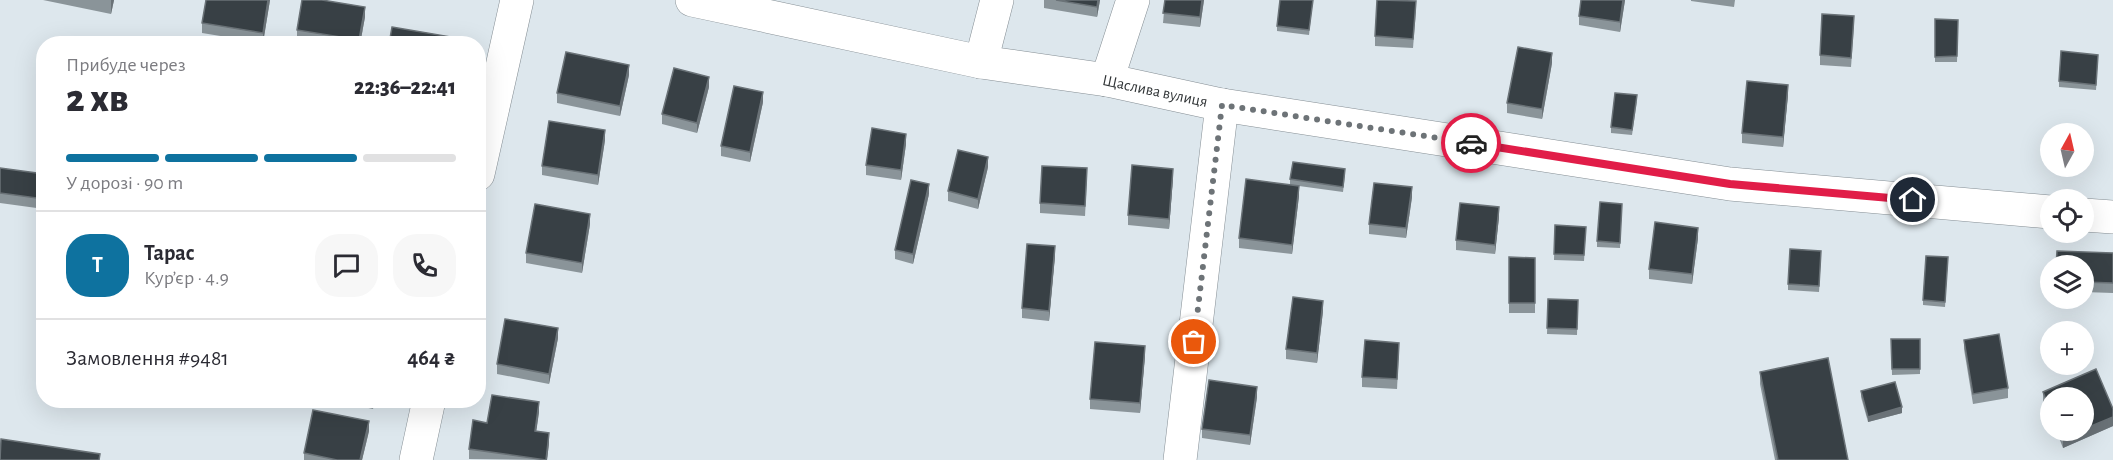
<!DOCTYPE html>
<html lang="uk">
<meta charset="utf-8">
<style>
body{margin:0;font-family:"Alegreya Sans",sans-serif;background:#f7f7f7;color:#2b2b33;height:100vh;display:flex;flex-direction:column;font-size:22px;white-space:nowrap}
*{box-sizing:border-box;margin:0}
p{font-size:20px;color:#7c7c81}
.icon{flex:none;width:33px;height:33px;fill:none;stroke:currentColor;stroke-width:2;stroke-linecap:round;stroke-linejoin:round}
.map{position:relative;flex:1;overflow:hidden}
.side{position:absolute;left:36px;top:36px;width:450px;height:372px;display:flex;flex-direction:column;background:#fff;border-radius:24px;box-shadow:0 6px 24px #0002}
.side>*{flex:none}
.needle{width:39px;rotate:8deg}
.tools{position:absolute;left:2040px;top:123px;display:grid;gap:12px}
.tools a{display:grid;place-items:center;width:54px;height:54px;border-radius:50%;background:#fff;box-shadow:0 6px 24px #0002;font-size:30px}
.pin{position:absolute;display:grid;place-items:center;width:51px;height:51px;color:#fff;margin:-26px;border:3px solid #fff;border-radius:50%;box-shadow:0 2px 6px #0007}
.courier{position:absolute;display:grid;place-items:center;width:60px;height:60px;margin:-30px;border:4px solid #e11d48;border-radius:50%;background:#fff;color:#222;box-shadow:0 2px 8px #0007}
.summary em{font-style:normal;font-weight:800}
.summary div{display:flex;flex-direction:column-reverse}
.summary{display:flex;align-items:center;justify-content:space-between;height:102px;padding:0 30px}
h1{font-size:39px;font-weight:800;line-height:45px}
.bar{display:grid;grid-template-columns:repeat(4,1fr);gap:9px 6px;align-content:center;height:72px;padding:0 30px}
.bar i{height:8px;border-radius:4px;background:#e1e1e2}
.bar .selected{background:#0e729f}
.bar p{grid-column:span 4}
.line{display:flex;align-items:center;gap:15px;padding:0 30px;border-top:2px solid #e1e1e2}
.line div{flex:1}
.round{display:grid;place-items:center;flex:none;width:63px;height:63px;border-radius:24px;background:#f7f7f7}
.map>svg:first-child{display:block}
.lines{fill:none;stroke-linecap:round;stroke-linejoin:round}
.minor-casing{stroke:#858e94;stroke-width:34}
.minor{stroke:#fff;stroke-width:33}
.wall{fill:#8a9499}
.shaded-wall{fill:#6a7277}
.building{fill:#384045;stroke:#6a7277;stroke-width:1.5}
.done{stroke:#6d7377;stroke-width:6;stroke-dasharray:0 10.8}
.route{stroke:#e11d48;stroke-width:8}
.labels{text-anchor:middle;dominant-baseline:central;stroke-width:6;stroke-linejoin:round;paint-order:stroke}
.street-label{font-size:16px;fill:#313537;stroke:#fff}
</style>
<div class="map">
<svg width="2113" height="460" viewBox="0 0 2113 460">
<rect width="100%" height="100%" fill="#dde7ed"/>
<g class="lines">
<g class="minor-casing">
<g id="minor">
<polyline points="692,0 981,62 1107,80 1222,105 1730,184 2050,212"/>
<polyline points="981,62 997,0"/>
<polyline points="1107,80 1133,0"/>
<polyline points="478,174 517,0"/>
<polyline points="2084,215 2113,217"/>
<polyline points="416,460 429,400"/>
<polyline points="1180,460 1222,105"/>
</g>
</g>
<use href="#minor" class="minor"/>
</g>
<g class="wall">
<polygon points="43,0 114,0 111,14"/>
<polygon points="206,0 270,0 263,43 202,33 202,23"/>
<polygon points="1044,0 1100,0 1097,17 1044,8"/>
<polygon points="1165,0 1204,0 1200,27 1163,23"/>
<polygon points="1313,0 1309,35 1277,31 1277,26"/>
<polygon points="1625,0 1620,32 1579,25 1579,16"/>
<polygon points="1691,0 1735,0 1734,7 1691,1"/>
<polygon points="1416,11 1413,48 1375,46 1375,36"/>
<polygon points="365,17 360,44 320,44 297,40 297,30"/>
<polygon points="1935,19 1958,20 1957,62 1935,62"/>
<polygon points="1854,26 1851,67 1820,65 1820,55"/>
<polygon points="2098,55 2096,90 2059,87 2059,81"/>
<polygon points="1552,63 1542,119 1507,113 1507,103"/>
<polygon points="629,75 620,116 557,103 557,93"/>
<polygon points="709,87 697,133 662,124 662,114"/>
<polygon points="1788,95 1783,147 1742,143 1742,133"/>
<polygon points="1637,101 1632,135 1611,133 1611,127"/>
<polygon points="763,102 750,162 721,156 721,146"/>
<polygon points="605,140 598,185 542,175 542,166"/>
<polygon points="906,144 901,180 866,175 866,165"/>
<polygon points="988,167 978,209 948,201 948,191"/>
<polygon points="0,168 44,174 44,209 0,203"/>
<polygon points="1345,175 1343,192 1299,186 1299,196 1292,254 1239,248 1239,238 1290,185 1290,179"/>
<polygon points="1087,178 1085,216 1040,213 1040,203"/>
<polygon points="1173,178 1169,229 1128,225 1128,215"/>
<polygon points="929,194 913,264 895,259 895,250"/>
<polygon points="1412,197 1406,238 1369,234 1369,224"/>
<polygon points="1622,204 1620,248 1597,247 1597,241"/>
<polygon points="1499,217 1495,254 1456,250 1456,240"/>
<polygon points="590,224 582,273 526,263 526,253"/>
<polygon points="1555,225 1586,227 1584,261 1554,260"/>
<polygon points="1698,238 1692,284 1649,279 1649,269"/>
<polygon points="2113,253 2113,293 2084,292 2084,266"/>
<polygon points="1055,256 1049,321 1022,318 1022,308"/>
<polygon points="1509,257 1535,258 1535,313 1509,313"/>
<polygon points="1821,257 1819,292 1788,290 1788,284"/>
<polygon points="1948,257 1945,307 1923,305 1923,300"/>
<polygon points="1548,299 1578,300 1577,335 1547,334"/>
<polygon points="1323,311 1317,363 1286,359 1286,349"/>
<polygon points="558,338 549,384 497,374 497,364"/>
<polygon points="1891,339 1920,339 1920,374 1892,375"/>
<polygon points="1964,340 2008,388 2008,398 1973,404 1964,349"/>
<polygon points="1399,352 1397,389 1362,387 1362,377"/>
<polygon points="1145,356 1140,413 1090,409 1090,399"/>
<polygon points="1760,372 1848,460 1775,460 1760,384"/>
<polygon points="1861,391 1902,413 1868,422 1861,397"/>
<polygon points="2043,392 2113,409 2113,426 2063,448 2056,430 2084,430 2050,398 2050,419 2043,401"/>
<polygon points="1257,397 1250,445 1202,438 1202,429"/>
<polygon points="332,400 375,400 373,409"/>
<polygon points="539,412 536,431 549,443 547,460 469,459 469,449 487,423"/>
<polygon points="369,431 362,460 304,460 304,453"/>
</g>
<g class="shaded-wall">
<polygon points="111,0 114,0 111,14"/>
<polygon points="268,0 270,0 263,43 263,33"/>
<polygon points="1098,0 1100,0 1097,17 1097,7"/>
<polygon points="1202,0 1204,0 1200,27 1200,17"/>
<polygon points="1623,0 1625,0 1620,32 1620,22"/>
<polygon points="365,7 365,17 360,44 359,44"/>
<polygon points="1552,53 1552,63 1542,119 1542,109"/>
<polygon points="629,65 629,75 620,116 620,106"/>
<polygon points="709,77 709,87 697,133 697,123"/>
<polygon points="1788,85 1788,95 1783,147 1783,137"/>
<polygon points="763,92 763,102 750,162 750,152"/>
<polygon points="605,130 605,140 598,185 598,175"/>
<polygon points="906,134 906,144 901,180 901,170"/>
<polygon points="988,157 988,167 978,209 978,199"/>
<polygon points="1173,169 1173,178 1169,229 1169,219"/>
<polygon points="929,184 929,194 913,264 913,254"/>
<polygon points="1299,186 1299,196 1292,254 1292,245"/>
<polygon points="1412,187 1412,197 1406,238 1406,228"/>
<polygon points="1499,207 1499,217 1495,254 1495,245"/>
<polygon points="590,214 590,224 582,273 582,263"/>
<polygon points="1698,228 1698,238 1692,284 1692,274"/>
<polygon points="1055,246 1055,256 1049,321 1049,311"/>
<polygon points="1323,301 1323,311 1317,363 1317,353"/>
<polygon points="558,328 558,338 549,384 549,374"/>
<polygon points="1145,346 1145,356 1140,413 1140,403"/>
<polygon points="1257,387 1257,397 1250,445 1250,435"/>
<polygon points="539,402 539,412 535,441 535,431"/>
<polygon points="1902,407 1902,413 1868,422 1868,417"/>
<polygon points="2113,417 2113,426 2063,448 2063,438 2081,430 2084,430 2084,429"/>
<polygon points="369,421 369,431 362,460 360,460"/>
<polygon points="549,433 549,443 547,460 546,460"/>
</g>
<g class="building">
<polygon points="206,0 268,0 263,33 202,23"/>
<polygon points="302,0 322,0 365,7 359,40 297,30"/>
<polygon points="1056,0 1098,0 1097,7"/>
<polygon points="1165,0 1202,0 1200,17 1163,13"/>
<polygon points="1280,0 1313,0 1309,30 1277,26"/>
<polygon points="1377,0 1416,1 1413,39 1375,36"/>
<polygon points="1581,0 1623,0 1620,22 1579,16"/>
<polygon points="1822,14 1854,16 1851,58 1820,55"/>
<polygon points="1935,19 1958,20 1957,56 1935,57"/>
<polygon points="392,27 457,38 456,44 389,44"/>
<polygon points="1518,47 1552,53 1542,109 1507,103"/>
<polygon points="2061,51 2098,55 2096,85 2059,81"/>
<polygon points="566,52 629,65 620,106 557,93"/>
<polygon points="674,68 709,77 697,123 662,114"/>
<polygon points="1747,81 1788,85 1783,137 1742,133"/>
<polygon points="734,86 763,92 750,152 721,146"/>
<polygon points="1615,93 1637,95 1632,130 1611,127"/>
<polygon points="549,121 605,130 598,175 542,166"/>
<polygon points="872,128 906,134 901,170 866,165"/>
<polygon points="958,150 988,157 978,199 948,191"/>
<polygon points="1293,162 1345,169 1343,187 1290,179"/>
<polygon points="1132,165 1173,169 1169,219 1128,215"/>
<polygon points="1042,166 1087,168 1085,206 1040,203"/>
<polygon points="0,168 44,174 44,199 0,193"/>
<polygon points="1246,179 1299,186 1292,245 1239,238"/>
<polygon points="911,180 929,184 913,254 895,250"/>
<polygon points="1374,183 1412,187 1406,228 1369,224"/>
<polygon points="1600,202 1622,204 1620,243 1597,241"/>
<polygon points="1460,203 1499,207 1495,245 1456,240"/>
<polygon points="535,204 590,214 582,263 526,253"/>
<polygon points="1655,222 1698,228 1692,274 1649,269"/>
<polygon points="1555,225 1586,227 1584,255 1554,254"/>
<polygon points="1027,244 1055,246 1049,311 1022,308"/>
<polygon points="1790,249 1821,251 1819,286 1788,284"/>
<polygon points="2057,251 2113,253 2113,283 2084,282 2084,266 2056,266"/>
<polygon points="1926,256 1948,257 1945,302 1923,300"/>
<polygon points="1509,257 1535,258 1535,303 1509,303"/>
<polygon points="1293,297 1323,301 1317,353 1286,349"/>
<polygon points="1548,299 1578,300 1577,329 1547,328"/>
<polygon points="505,319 558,328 549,374 497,364"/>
<polygon points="1999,334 2008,388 1973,394 1964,340"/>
<polygon points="1891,339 1920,339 1920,369 1892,369"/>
<polygon points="1365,340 1399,343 1397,379 1362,377"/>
<polygon points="1095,342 1145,346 1140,403 1090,399"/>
<polygon points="1828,358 1848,460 1778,460 1760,372"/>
<polygon points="2096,369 2113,409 2113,417 2084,429 2084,398 2050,398 2050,409 2043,392"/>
<polygon points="1209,380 1257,387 1250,435 1202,429"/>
<polygon points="1895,382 1902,407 1868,417 1861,391"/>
<polygon points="492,395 539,402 535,431 549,433 546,460 469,449 473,420 487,423"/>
<polygon points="313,410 369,421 360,460 337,460 304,453"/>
<polygon points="2060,430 2081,430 2063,438"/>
<polygon points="1,439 100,454 99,460 0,460"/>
</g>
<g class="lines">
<polyline class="done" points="1194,342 1222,105 1471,143"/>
<polyline class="route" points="1471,143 1730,184 1913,200"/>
</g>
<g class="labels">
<g class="street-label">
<text transform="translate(1155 91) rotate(12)">Щаслива вулиця</text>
</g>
</g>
</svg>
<div class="tools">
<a><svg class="needle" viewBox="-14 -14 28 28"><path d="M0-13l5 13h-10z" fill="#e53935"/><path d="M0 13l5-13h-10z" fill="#7c7c81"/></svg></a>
<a><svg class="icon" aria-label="locate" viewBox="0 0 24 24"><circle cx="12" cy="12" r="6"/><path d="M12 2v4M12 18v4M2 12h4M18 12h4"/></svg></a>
<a><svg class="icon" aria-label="layers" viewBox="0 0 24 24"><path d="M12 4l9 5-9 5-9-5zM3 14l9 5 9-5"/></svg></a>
<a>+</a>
<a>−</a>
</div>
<div class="pin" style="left:1194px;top:342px;background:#ea580c"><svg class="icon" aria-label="bag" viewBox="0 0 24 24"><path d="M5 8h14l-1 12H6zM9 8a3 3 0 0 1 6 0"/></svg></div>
<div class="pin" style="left:1913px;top:200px;background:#1f2937"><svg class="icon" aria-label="home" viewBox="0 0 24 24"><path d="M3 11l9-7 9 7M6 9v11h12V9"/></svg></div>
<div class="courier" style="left:1471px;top:143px"><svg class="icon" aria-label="car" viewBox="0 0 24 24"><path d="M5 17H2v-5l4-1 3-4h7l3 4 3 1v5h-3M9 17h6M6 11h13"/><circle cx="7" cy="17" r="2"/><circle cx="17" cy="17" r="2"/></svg></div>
<section class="side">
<div class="summary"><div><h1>2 хв</h1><p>Прибуде через</p></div><em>22:36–22:41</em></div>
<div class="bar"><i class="selected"></i><i class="selected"></i><i class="selected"></i><i></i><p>У дорозі · 90 m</p></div>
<div class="line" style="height:108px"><b class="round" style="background:#0e729f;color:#fff">Т</b><div><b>Тарас</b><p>Кур’єр · 4.9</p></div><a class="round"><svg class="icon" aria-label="chat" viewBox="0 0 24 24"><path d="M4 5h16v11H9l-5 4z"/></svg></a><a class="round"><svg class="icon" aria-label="phone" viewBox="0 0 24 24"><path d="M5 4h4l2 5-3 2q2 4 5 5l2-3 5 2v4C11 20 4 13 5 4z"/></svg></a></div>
<div class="line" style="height:78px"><div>Замовлення #9481</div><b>464 ₴</b></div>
</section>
</div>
